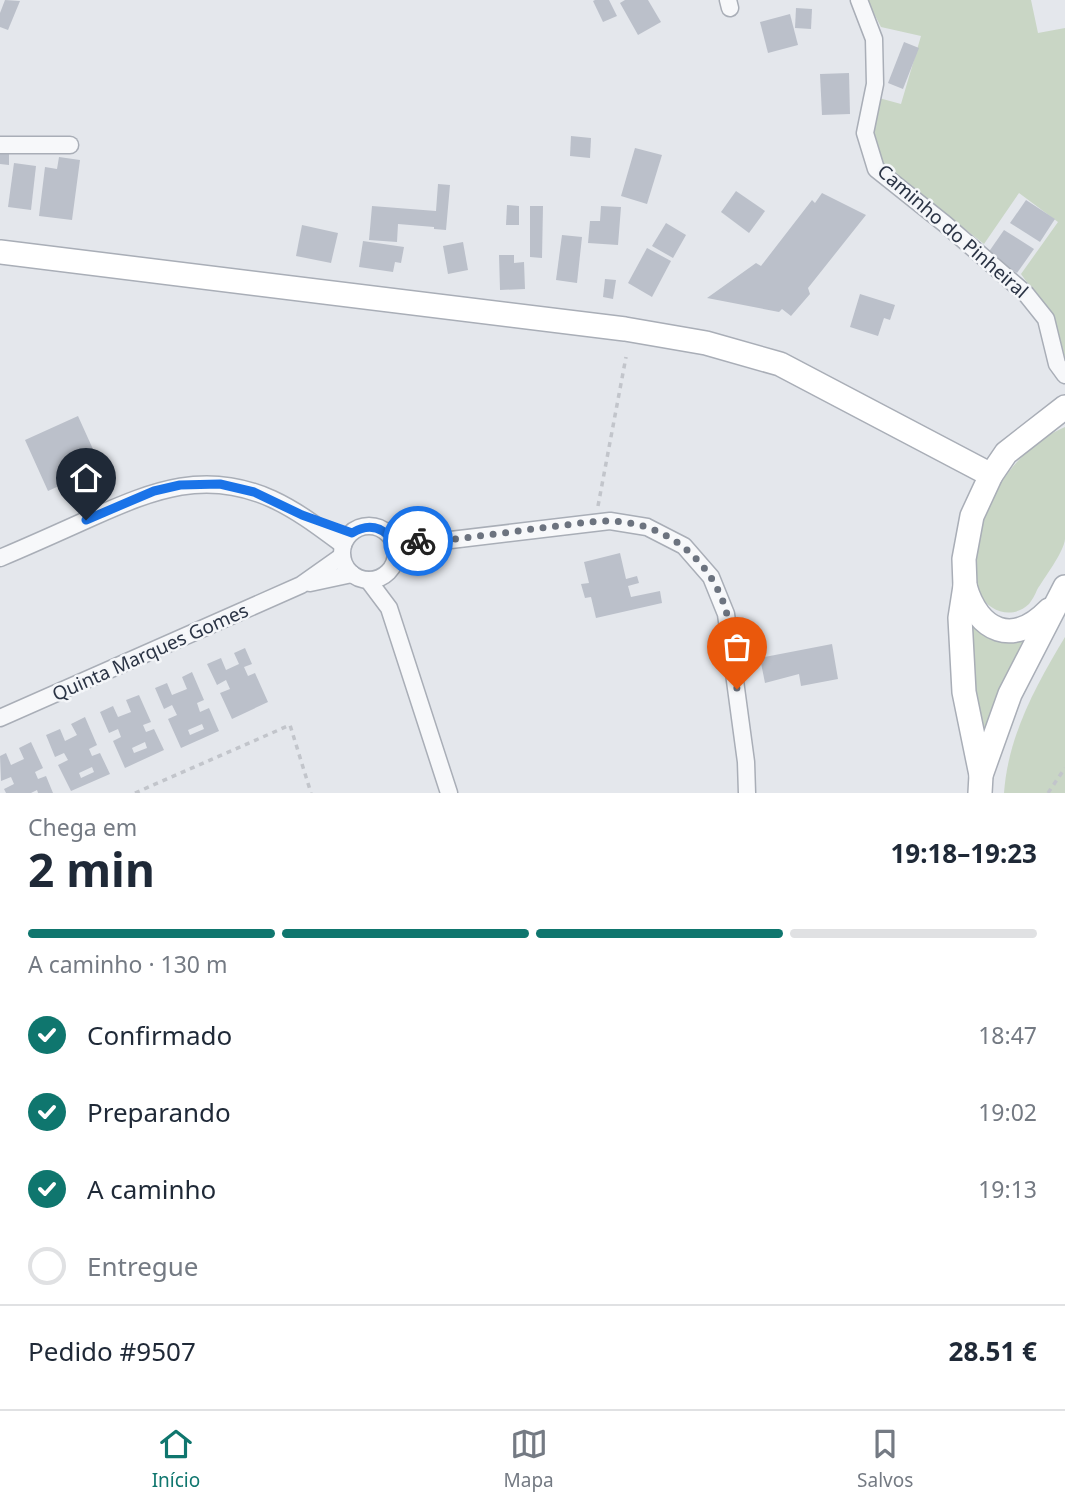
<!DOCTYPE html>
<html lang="pt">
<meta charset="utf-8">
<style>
body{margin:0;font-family:"Noto Sans",sans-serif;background:#f6f6f7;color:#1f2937;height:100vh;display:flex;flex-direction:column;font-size:26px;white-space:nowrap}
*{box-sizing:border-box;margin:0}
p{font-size:23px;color:#747a83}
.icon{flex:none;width:38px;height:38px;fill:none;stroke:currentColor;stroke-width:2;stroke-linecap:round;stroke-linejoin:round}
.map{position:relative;height:793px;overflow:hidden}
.sheet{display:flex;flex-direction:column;background:#fff;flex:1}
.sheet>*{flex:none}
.pin{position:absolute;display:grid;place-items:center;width:60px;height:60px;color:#fff;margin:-72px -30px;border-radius:50% 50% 50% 0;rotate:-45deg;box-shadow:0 0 7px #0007}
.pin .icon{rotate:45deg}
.courier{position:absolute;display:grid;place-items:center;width:70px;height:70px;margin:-35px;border:5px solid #1a73e8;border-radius:50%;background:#fff;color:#222;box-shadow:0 2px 9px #0007}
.summary em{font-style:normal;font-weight:700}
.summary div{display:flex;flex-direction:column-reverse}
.summary{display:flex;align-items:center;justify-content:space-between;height:119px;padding:0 28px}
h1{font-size:46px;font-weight:700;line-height:52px}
.bar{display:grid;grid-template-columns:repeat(4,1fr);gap:10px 7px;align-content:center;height:84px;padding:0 28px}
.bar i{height:9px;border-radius:5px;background:#e0e1e3}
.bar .selected{background:#0f766e}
.bar p{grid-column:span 4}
.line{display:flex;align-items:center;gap:18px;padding:0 28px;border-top:2px solid #e0e1e3}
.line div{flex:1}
ol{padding:0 28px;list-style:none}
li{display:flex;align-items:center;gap:21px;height:77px}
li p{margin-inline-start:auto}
li .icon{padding:7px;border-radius:50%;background:#0f766e;color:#fff;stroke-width:4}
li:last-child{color:#747a83}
li i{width:38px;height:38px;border:4px solid #e0e1e3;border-radius:50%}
.tab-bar{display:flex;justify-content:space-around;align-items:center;height:98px;border-top:2px solid #e0e1e3;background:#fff;font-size:19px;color:#747a83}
.tab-bar a{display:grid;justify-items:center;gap:4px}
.tab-bar .selected{color:#0f766e}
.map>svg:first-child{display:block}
.green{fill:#c9d6c5}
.building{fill:#bbc0ca;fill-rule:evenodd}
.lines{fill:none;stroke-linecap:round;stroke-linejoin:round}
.minor-casing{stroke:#a9aeb7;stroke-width:19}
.secondary-casing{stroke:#a9aeb7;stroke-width:26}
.path{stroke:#c2c5cb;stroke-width:3.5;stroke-dasharray:5 5;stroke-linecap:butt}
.minor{stroke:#f7f8fa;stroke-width:16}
.secondary{stroke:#fff;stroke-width:23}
.done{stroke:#6c737f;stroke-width:7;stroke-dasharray:0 12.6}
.route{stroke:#1a73e8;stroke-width:9}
.labels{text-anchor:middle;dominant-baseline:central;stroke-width:5;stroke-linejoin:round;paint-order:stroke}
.street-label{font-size:19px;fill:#2b3445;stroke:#f4f6f9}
</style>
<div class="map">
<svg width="1065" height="793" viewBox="0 0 1065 793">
<rect width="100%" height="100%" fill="#e4e7ec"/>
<g class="green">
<polygon points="867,0 1031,0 1038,33 1065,28 1065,358 1054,320 1021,274 1058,222 1019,193 984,244 882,164 872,138 879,98 901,104 921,36 881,27"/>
<path d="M1065 427C1065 464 1065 503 1065 539 1064 552 1044 578 1037 590 1035 595 1032 600 1029 604 1014 619 989 613 980 594 976 587 977 577 977 568 975 511 1011 450 1065 427Z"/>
<polygon points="966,618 1031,637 982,741"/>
<path d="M1065 637V793H1004C1008 736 1036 685 1065 637Z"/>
</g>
<g class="building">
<polygon points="5,0 20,1 8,30 0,27 0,13"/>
<polygon points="595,0 609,0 617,16 603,22 593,1"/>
<polygon points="625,0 648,0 661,22 638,35 620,3"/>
<polygon points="796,8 812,9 811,29 795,28"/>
<polygon points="790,14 798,45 768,53 760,22"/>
<polygon points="904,42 919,48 903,89 888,83"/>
<polygon points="849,73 850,114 822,115 820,74"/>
<polygon points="571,136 591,138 590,158 570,156"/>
<polygon points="635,148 662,155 647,204 621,196"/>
<polygon points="0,150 9,151 9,165 0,164"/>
<polygon points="59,157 80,160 72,220 39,216 45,167 57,169"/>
<polygon points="14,163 36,166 31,210 8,207"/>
<polygon points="438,184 450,185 446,230 434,229 434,227 398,224 397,242 369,240 372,206 436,211"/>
<polygon points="736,191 765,211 749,233 721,212"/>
<polygon points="822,193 866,215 808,288 810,294 791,316 782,309 779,312 707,298 756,263 761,266 812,200 815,203"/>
<polygon points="1026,200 1055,219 1040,242 1010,223"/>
<polygon points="507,205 519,206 519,225 506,225"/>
<polygon points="530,206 543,206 542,258 530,257"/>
<polygon points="601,206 621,207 618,245 588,243 590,221 600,221"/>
<polygon points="666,223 686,235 673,258 652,246"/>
<polygon points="302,225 338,233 331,263 296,256"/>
<polygon points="1004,230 1034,249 1017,273 988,253"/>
<polygon points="562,235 582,237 577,283 556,280"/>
<polygon points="363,241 404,247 401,263 395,262 393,272 359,267"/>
<polygon points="463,242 468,270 448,274 443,246"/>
<polygon points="647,248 671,261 652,297 628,283"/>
<polygon points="499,255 514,255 514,263 524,262 525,289 500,290"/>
<polygon points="605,279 616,280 613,299 603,297"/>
<polygon points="860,294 895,305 890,320 884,318 878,336 850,327"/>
<polygon points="78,416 101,467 78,477 72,462 67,464 63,465 70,481 48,491 25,440"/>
<polygon points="620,553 626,579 637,576 639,583 628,586 631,597 660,591 662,603 596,618 591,597 585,598 581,584 589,583 584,562"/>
<polygon points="832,644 838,679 801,686 799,674 765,683 760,658"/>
<polygon points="245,648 252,664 244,667 248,676 255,673 268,702 232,719 220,693 230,689 226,680 217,685 207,664 221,658 226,670 239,664 234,653"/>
<path d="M192 672 204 700 197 703 200 712 209 708 219 731 181 748 168 719 177 715 172 705 164 709 155 688 167 683 172 695 187 689 182 677ZM202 724 204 729 190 735 188 730Z"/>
<path d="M139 695 151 722 143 725 146 732 154 729 164 750 125 768 113 741 121 737 118 729 109 733 100 712 113 706 118 717 131 712 126 700ZM145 742 147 748 134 753 132 748Z"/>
<path d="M85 717 97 745 89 749 92 756 100 753 110 774 71 791 58 765 68 760 64 753 55 757 46 735 60 729 65 741 77 735 71 724ZM92 767 94 772 81 778 79 773Z"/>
<polygon points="31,742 43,768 35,772 38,779 46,776 53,793 38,793 37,790 31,793 6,793 4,789 14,784 11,777 1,781 0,756 6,753 11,765 24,759 19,748"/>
</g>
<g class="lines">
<g class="minor-casing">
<g id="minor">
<polyline points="728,0 730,8"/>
<polyline points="859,0 874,39 875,84 865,133 876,169 945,224 1026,294 1046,319 1057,364 1065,375"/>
<polyline points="0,145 70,145"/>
<circle cx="369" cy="553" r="27"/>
<polyline points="393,541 434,542 610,521 647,527 684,546 711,577 726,614 746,762 747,793"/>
<path d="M0 558C31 545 62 531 93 517 154 490 206 469 272 499 298 511 320 528 343 545"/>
<polyline points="368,580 389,608 449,793"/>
<polyline points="310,583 352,574"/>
<polyline points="0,718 301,585 342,556"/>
</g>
</g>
<g class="secondary-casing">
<g id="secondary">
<polyline points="0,252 625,329 706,343 780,364 991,475"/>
<path d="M965 586C978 632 1013 647 1049 610"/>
<polyline points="981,775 964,692 960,618 965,586 964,559 972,516 991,475 1006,453 1065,407"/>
<polyline points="980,793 981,775 1010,694 1065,587"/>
</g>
</g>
<g class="path">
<polyline points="598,506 626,357"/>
<polyline points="135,793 290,725 311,793"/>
<polyline points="1048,793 1065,768"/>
</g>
<use href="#minor" class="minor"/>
<use href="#secondary" class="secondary"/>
</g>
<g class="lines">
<path class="done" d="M418 541 434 542C469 537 505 533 540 528 563 526 587 521 610 521 660 522 703 552 722 599 733 627 733 660 737 689"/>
<path class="route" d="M86 520 154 491 180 485 220 484 254 492 302 515 352 533C368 523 382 526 393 541H418"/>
</g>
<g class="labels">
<g class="street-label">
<text transform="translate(953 231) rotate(41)">Caminho do Pinheiral</text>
<text transform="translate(150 652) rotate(-24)">Quinta Marques Gomes</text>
</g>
</g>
</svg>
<div class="pin" style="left:737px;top:689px;background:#ea580c"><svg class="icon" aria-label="bag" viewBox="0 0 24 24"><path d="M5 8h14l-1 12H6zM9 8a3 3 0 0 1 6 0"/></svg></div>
<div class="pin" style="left:86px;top:520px;background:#1f2937"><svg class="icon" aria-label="home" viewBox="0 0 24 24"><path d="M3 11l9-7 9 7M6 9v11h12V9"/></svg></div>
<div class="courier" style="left:418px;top:541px"><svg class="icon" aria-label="bike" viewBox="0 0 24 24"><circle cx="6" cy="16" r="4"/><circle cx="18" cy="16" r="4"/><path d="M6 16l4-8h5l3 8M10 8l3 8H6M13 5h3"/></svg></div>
</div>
<section class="sheet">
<div class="summary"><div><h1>2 min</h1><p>Chega em</p></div><em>19:18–19:23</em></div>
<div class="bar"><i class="selected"></i><i class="selected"></i><i class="selected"></i><i></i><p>A caminho · 130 m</p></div>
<ol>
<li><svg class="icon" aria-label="check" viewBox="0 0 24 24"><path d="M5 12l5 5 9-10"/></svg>Confirmado<p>18:47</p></li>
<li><svg class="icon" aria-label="check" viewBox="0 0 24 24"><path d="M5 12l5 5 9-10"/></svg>Preparando<p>19:02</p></li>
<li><svg class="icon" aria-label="check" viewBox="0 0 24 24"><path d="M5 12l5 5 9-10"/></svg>A caminho<p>19:13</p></li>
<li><i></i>Entregue</li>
</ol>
<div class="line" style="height:91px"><div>Pedido #9507</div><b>28.51 €</b></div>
</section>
<nav class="tab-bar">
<a class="selected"><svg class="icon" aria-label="home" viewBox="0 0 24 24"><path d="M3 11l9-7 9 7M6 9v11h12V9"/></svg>Início</a>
<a><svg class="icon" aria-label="map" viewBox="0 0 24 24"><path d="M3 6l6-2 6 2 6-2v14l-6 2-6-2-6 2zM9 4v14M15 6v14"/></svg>Mapa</a>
<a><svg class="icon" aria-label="saved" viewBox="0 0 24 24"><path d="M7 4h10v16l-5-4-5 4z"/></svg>Salvos</a>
</nav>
